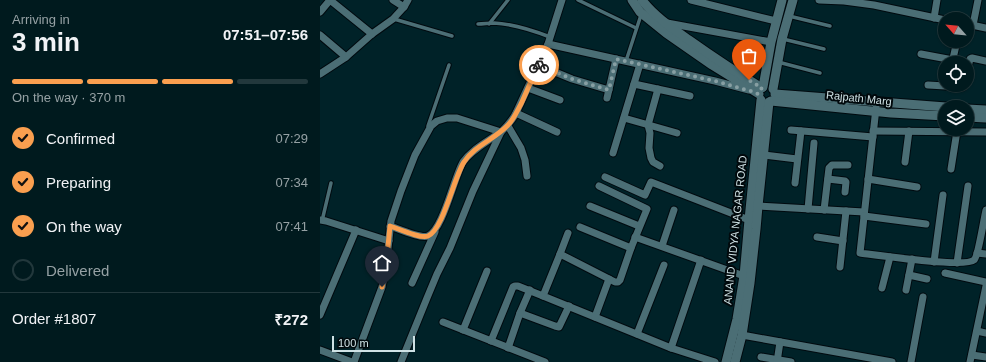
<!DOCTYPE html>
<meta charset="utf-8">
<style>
body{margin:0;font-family:Helvetica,sans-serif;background:#0a2327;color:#f1f3f6;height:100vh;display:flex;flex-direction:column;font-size:15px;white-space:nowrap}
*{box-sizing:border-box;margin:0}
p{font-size:13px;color:#95a1a4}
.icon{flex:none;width:22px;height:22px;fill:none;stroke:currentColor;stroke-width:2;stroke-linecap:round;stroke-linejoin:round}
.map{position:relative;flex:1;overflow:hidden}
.sheet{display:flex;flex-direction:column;background:#001a1e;width:320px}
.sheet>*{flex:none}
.needle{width:26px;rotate:297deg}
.controls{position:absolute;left:618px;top:12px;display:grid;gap:8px}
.controls a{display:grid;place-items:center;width:36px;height:36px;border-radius:50%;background:#001a1e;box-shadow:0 1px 3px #0004,0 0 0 1px #22383c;font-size:20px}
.scale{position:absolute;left:12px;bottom:10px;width:83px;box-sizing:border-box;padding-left:4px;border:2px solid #cfe2e5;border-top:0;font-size:11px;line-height:14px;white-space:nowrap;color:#cfe2e5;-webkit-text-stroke:3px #01090c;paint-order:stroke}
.pin{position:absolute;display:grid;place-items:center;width:34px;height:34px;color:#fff;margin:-41px -17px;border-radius:50% 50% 50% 0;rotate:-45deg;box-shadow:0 0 4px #0007}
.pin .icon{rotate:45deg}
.courier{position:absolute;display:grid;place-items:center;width:40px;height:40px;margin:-20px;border:3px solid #fa9f4f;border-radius:50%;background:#fff;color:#222;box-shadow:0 1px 5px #0007}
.overview em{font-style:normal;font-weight:700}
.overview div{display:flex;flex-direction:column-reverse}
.overview{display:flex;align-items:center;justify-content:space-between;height:68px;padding:0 12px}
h1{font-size:26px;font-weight:700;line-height:30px}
.bar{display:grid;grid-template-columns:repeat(4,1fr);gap:6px 4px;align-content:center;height:48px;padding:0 12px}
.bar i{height:5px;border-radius:3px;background:#22383c}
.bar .current{background:#fa9f4f}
.bar p{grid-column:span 4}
.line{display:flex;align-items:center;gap:10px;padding:0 12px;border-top:1px solid #22383c}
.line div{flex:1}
ol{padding:0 12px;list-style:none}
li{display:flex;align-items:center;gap:12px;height:44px}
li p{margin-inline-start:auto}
li .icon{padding:4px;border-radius:50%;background:#fa9f4f;color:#111;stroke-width:4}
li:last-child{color:#95a1a4}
li i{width:22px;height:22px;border:2px solid #22383c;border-radius:50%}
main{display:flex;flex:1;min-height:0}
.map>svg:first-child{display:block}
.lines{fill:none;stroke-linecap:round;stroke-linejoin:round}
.lane-casing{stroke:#000a0f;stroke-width:5.5}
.street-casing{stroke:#000a0f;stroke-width:9}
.secondary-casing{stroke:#000a0f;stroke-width:11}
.lane{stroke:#4b6e75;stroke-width:3.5}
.street{stroke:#4b6e75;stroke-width:7}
.secondary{stroke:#4b6e75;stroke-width:9}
.done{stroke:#879fa3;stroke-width:4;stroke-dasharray:0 7.2}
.route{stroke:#fa9f4f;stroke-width:5}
.labels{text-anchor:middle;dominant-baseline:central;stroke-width:4;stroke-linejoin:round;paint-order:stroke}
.street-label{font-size:11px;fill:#cfe2e5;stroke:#01090c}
</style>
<main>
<section class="sheet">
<div class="overview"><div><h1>3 min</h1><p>Arriving in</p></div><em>07:51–07:56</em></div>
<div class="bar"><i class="current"></i><i class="current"></i><i class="current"></i><i></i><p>On the way · 370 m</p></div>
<ol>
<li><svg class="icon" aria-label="check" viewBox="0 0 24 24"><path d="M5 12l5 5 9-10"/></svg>Confirmed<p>07:29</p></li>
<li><svg class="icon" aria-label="check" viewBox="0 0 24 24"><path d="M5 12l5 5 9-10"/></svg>Preparing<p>07:34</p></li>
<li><svg class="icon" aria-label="check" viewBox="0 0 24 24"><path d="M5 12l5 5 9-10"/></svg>On the way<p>07:41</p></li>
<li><i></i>Delivered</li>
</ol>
<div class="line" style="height:52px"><div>Order #1807</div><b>₹272</b></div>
</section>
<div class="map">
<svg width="666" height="362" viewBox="0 0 666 362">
<rect width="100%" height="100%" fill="#002228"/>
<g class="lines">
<g class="lane-casing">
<g id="lane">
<polyline points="258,0 316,28"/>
<polyline points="469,16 510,26"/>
<polyline points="74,19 132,36"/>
<path d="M158 24C163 24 169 23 174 23 194 24 212 30 230 37"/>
<polyline points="169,24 188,0"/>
<polyline points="463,39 504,49"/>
<polyline points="306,61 321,15"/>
<polyline points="458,62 500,73"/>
<polyline points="108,126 129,65"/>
<polyline points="2,221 11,183"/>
</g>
</g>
<g class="street-casing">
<g id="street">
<polyline points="73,0 84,7"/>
<polyline points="371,0 456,21"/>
<polyline points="499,0 524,1 554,5 625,20"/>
<polyline points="0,12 10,0 52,34"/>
<polyline points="614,18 617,0"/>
<polyline points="347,23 451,42"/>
<polyline points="647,24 666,28"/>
<polyline points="653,25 658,0"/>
<polyline points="0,35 26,57"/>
<polyline points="228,44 395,81 429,90"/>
<polyline points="601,54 633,60"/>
<polyline points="632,63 637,41"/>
<polyline points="218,65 252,79 289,90"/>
<polyline points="647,71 650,59 652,58 666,61"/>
<polyline points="0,74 26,57 52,34 73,19 84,7 88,0"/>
<polyline points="314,84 370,96"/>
<polyline points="608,85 643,87"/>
<polyline points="208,88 240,100"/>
<polyline points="338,89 328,125 330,133 329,148 331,158 333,162 340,166"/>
<polyline points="287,98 296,59"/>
<path d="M556 108 540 253C556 255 645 268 654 260 658 257 664 218 666 210"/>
<polyline points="196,113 237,132"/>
<polyline points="304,118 357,133"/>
<polyline points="188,126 201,148 205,160 207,176"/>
<polyline points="471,130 553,137"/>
<polyline points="553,131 666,132"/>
<polyline points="293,153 320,64"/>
<polyline points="444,155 477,159"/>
<polyline points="585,162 589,131"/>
<polyline points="631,169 637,131"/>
<polyline points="285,177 325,195 331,182 429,220"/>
<polyline points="508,179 525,181 526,182 525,192"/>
<polyline points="548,179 597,187"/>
<polyline points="475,183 481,131"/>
<polyline points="270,206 319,226"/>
<polyline points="438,206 544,212"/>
<polyline points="488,209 494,143"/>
<polyline points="504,210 509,168 512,165 528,165"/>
<polyline points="544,216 606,224"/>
<polyline points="0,220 6,221 69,241"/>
<path d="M70 226C79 229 101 239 108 236 123 230 134 177 143 162 151 150 167 142 179 133"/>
<polyline points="260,227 311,248"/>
<polyline points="248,233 240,254 223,296 351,348 395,362"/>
<polyline points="315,237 424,276"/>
<polyline points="497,237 523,241"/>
<polyline points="342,246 354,210"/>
<polyline points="657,253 666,254"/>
<polyline points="240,254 295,282 298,282 300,280 311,248 327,209 279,186"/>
<polyline points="614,262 623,195"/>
<polyline points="637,263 648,186"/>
<polyline points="520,267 526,211"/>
<polyline points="625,273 666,282"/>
<polyline points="589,275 607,279"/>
<polyline points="92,283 115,232"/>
<polyline points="562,288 570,257"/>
<polyline points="586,290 592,259"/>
<polyline points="200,313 235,326 239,327 249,306"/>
<polyline points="0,315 36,230"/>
<polyline points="275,317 289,279"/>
<polyline points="123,322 225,362"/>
<polyline points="143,330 167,271"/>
<polyline points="657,331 666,333"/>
<polyline points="317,334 344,265"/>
<polyline points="422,335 572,362"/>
<polyline points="171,341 193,287 195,286 198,286 223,296"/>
<polyline points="188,348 200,313 210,290"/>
<polyline points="351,348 381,260"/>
<polyline points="0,350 32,362"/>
<polyline points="652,355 666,357"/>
<polyline points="441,357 471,362"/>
<path d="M34 362 62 287 66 267 71 221 81 191 95 155 111 126 117 121 127 118H137L181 132C187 126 192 121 196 113L228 44 242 0"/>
<polyline points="81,362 107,298 117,274 130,248 153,191 181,132"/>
<polyline points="457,362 460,342"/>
<polyline points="591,362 603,297"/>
<polyline points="650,362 666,286"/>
</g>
</g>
<g class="secondary-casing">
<g id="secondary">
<polyline points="312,0 320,12 346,33 392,65 439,94"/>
<path d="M322 0C334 16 352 28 369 40 393 57 417 73 442 88"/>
<polyline points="443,87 451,42 462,0"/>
<polyline points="453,89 462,39 473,0"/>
<polyline points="455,94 626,107"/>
<polyline points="451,101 571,113 625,116"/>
<polyline points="647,109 666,110"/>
<polyline points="647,117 666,118"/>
<polyline points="406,362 417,319 424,276 429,220 441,100"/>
<polyline points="415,362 422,335 430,283 436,229 438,206 449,102"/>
</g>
</g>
<use href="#lane" class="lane"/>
<use href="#street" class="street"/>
<use href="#secondary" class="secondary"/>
</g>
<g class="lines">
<polyline class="done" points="219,65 252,79 289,90 296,59 395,81 434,92 438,94 439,91 442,88 429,80"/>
<path class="route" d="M62 287 66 267 70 226C79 229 101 239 108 236 123 230 134 177 144 162 154 146 175 139 188 125 194 119 197 111 201 104 207 91 212 78 219 65"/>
</g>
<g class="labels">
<g class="street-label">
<text transform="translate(539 98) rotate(6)">Rajpath Marg</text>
<text transform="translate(415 230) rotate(-84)">ANAND VIDYA NAGAR ROAD</text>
</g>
</g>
</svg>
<div class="controls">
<a><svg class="needle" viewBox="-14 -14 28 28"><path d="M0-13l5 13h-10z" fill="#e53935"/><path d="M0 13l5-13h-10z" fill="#95a1a4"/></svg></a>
<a><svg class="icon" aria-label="locate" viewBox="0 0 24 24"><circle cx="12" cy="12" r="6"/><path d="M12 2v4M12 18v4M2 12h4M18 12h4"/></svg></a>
<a><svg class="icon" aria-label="layers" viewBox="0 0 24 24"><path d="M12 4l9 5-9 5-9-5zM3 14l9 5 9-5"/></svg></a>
</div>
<div class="scale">100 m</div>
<div class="pin" style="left:429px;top:80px;background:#ea580c"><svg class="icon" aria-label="bag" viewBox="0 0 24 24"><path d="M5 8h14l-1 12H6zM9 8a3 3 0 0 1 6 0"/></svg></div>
<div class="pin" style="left:62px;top:287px;background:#1f2937"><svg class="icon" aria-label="home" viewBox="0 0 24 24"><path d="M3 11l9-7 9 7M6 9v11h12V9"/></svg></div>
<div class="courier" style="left:219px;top:65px"><svg class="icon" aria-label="bike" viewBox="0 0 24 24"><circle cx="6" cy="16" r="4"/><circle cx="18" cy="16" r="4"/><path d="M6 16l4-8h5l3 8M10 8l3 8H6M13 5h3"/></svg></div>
</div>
</main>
